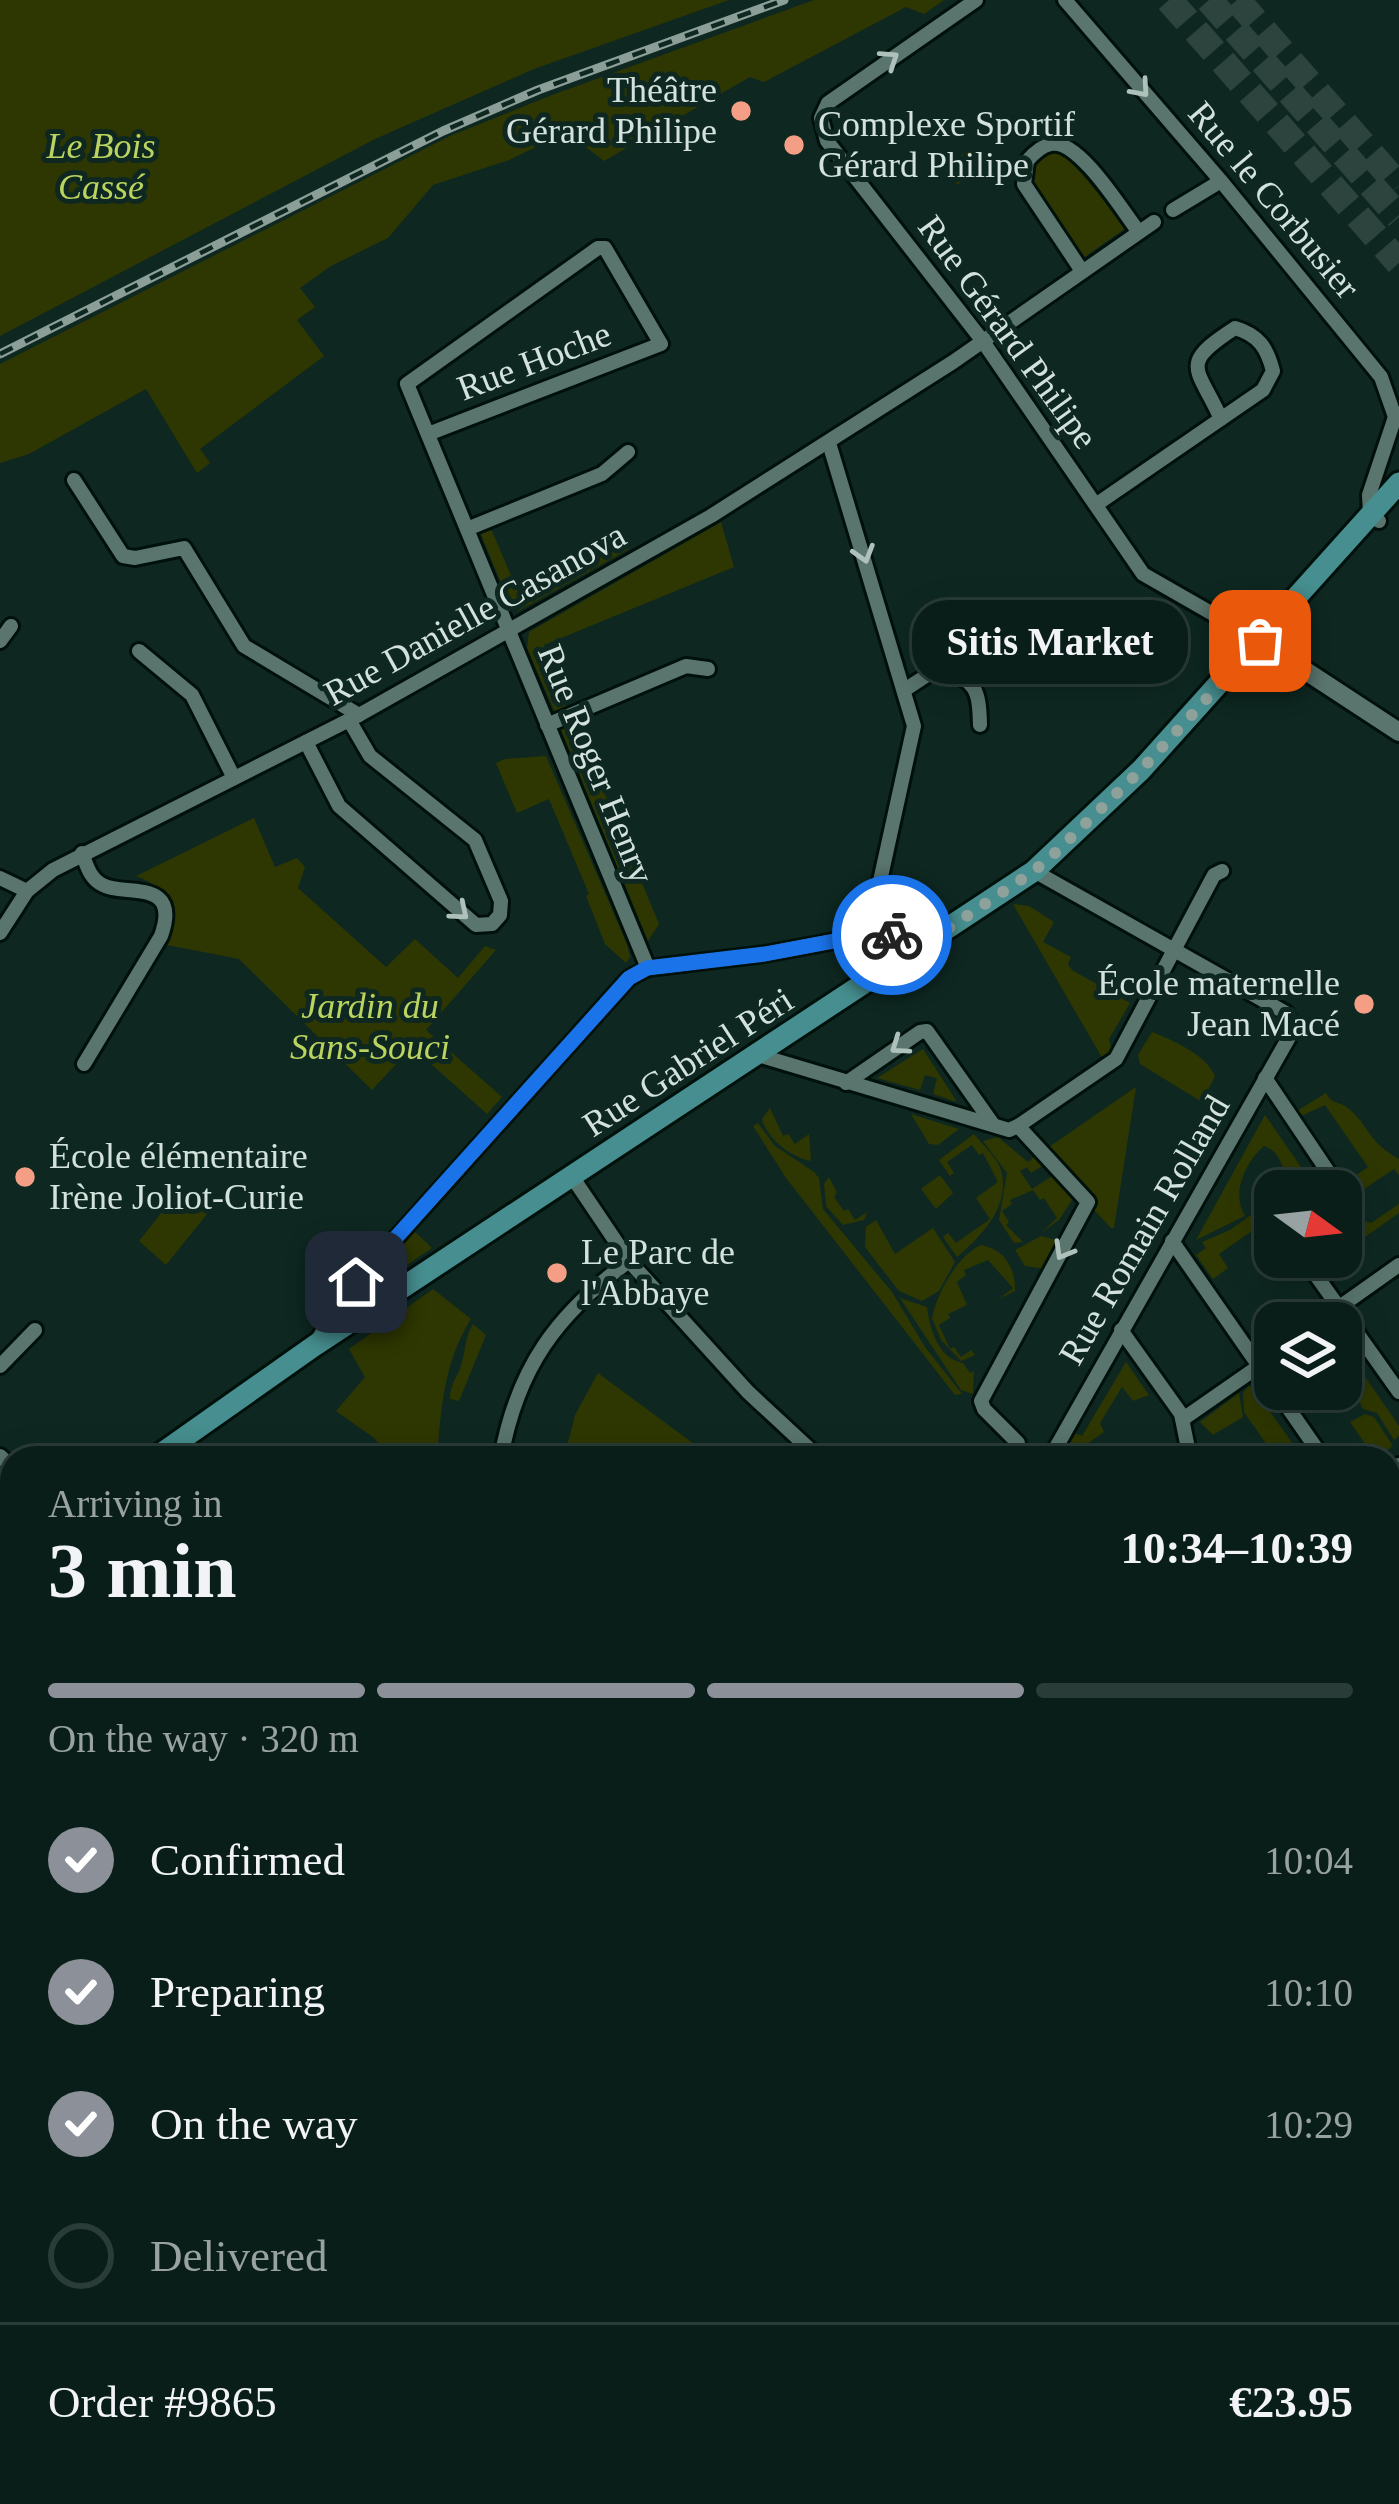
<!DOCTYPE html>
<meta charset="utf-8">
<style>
body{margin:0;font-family:Georgia,serif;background:#182b26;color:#f1f3f6;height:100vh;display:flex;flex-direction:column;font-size:45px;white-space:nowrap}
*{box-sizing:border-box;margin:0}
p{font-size:39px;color:#99a2a2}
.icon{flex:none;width:66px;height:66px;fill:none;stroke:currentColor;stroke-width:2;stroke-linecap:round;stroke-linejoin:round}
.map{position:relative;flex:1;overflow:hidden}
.details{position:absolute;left:0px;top:1446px;width:1401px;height:1059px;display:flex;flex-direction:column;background:#0a1e19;border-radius:36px 36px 0 0;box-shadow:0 6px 30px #0003,0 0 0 3px #2a3c38}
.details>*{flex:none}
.needle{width:78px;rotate:105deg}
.buttons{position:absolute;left:1254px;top:1170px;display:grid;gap:24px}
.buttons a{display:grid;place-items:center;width:108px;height:108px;border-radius:24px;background:#0a1e19;box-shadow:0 6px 30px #0003,0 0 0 3px #2a3c38;font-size:60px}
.pin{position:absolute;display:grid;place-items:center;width:102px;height:102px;color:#fff;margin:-51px;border-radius:24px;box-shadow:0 6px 18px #0006}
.courier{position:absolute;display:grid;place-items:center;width:120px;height:120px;margin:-60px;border:9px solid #1a73e8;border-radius:50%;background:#fff;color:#222;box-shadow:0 3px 15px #0007}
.bubble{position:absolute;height:84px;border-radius:36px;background:#0a1e19;box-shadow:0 6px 30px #0003,0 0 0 3px #2a3c38;font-size:39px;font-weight:700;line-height:84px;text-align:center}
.summary em{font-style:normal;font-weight:700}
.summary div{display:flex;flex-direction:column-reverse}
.summary{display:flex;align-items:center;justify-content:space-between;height:204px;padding:0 48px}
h1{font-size:78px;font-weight:700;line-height:90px}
.bar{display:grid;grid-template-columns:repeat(4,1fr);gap:18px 12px;align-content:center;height:144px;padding:0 48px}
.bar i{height:15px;border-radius:9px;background:#2a3c38}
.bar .selected{background:#8c9099}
.bar p{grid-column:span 4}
.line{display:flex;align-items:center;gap:30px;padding:0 48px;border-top:3px solid #2a3c38}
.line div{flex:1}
ol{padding:0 48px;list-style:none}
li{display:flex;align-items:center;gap:36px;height:132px}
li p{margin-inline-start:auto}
li .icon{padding:12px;border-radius:50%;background:#8c9099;color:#fff;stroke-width:4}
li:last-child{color:#99a2a2}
li i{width:66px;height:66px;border:6px solid #2a3c38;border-radius:50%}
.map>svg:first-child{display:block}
.green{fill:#2e3701}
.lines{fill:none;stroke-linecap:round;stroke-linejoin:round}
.motorway-tunnel{stroke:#2c443d;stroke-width:27;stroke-dasharray:27 14;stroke-linecap:butt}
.minor-casing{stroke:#00100b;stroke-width:20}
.tertiary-casing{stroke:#00100b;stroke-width:24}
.primary-casing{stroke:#00100b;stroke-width:27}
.minor{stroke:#59756d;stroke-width:14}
.tertiary{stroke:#59756d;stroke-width:18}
.primary{stroke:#468e8f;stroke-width:21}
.rail-casing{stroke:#8b9e98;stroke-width:9}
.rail{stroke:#0e2821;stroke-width:4.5;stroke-dasharray:14;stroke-linecap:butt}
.oneway{stroke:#aec1bb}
.done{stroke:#8ea19b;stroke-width:12;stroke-dasharray:0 21.6}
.route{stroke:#1a73e8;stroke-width:15}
.poi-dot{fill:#f49e86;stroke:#0e2821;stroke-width:4.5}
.labels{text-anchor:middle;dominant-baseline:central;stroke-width:10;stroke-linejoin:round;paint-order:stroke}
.poi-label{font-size:36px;fill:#d3e2dd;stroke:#0e2821;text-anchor:start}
.park-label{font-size:36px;font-style:italic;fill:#bbd35f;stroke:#0e2821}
.street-label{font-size:36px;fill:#d3e2dd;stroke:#0e2821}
</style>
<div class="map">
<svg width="1399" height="2504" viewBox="0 0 1399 2504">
<rect width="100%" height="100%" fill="#0e2821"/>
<g class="green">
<polygon points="0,0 729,0 534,69 375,139 0,336"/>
<polygon points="814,0 944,0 924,14 906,7 764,82 750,77 604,161 587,148 538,146 509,160 433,185 388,238 331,266 300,288 315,307 297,320 324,356 200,449 210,463 197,473 146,389 29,454 0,463 0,364 450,136 552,95"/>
<polygon points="974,147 984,165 957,185 949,163"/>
<polygon points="1048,147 1075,153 1126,228 1083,258 1028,182 1031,160"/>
<polygon points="721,522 734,567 544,645 568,706 555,712 527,648 529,632"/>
<polygon points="486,530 492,531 518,592 627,543 629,549 520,610 511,607 508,600 480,532"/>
<polygon points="574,719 659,924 648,941 560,727"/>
<polygon points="546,756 627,944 630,957 626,963 605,944 586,896 589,894 549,799 517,813 496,763 505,759"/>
<path d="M254 818 275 867 297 858 305 867 298 888 386 967 415 939 458 978 485 946 496 950 426 1030 502 1097 487 1114 412 1047 372 1090 239 959 167 945C178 912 172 889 136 876Z"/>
<polygon points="1013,904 1029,906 1054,922 1043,942 1071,957 1068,964 1072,970 1130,1003 1109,1039 1112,1053 1104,1061"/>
<path d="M1152 1032C1174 1041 1205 1054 1215 1076L1202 1102 1140 1064 1138 1055Z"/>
<polygon points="923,1049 957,1102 933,1094 937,1078 925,1075 920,1090 877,1078"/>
<polygon points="1136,1087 1114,1228 1111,1228 1092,1208 1091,1191 1049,1147"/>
<path d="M1326 1093C1333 1106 1339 1100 1349 1109 1371 1128 1367 1141 1399 1159V1175L1394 1169 1355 1195 1346 1182 1368 1167 1325 1105 1301 1116 1297 1111Z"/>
<path d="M770 1108 783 1136 788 1134 795 1144 809 1134 811 1161C791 1157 768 1140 762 1119Z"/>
<polygon points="911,1114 959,1129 938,1145 929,1144"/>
<path d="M1265 1115 1315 1187 1288 1186C1284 1171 1281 1151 1264 1146 1245 1163 1231 1193 1245 1216L1196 1240Z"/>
<polygon points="758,1123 775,1146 814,1172 819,1178 823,1209 892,1292 925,1347 962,1394 955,1395 786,1178 753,1126"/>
<path d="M974 1134C982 1144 1000 1160 1002 1174 1009 1209 979 1238 957 1257L943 1237 948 1233 956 1243 990 1219 976 1198 998 1182 983 1153 979 1155 972 1145 947 1162 954 1173 950 1176 939 1160Z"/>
<polygon points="998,1137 1028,1162 1036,1155 1044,1165 1031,1173 1027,1167 1020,1171 1032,1189 1057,1173 1074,1197 1059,1220 1041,1233 1057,1218 1044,1198 1040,1200 1033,1190 1010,1200 1012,1204 1002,1211 1009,1222 1006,1225 1023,1242 1014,1243 999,1220 1007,1173 983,1141"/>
<polygon points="940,1175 953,1193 936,1209 921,1189"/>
<polygon points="829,1177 837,1193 834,1197 844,1211 848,1209 855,1220 867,1212 864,1220 843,1225 826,1206 824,1184"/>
<polygon points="178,1192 207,1214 166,1265 139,1241"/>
<polygon points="1275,1198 1275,1215 1219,1254 1228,1268 1213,1279 1196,1255 1206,1248 1202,1242 1230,1230"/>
<polygon points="1399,1204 1399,1213 1341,1254 1341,1236 1362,1220 1371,1223"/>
<polygon points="876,1220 895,1254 933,1228 955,1262 939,1291 922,1301 899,1291 865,1247 866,1227"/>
<polygon points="413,1230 432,1248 353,1301 351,1300"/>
<polygon points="1041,1236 1060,1241 1045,1269 1025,1266 1015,1250"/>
<path d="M981 1245C1004 1249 1016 1268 1015 1291L999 1299 1013 1288 988 1260 964 1270 966 1275 957 1282 967 1305 948 1314 950 1318 939 1325 950 1349 954 1347 961 1357 971 1350 975 1355 961 1361 941 1340 932 1318C937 1293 958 1255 981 1245Z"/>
<path d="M433 1289 471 1319C444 1362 441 1408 437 1458H390L374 1438 336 1411 365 1377 349 1349Z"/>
<path d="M900 1298 927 1307C930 1330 938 1358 963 1363L970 1373 974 1371 973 1394 961 1390Z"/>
<path d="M473 1324 486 1335 459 1401 450 1399C451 1379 459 1377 462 1362 466 1347 465 1337 473 1324Z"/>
<polygon points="1341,1342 1399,1426 1399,1436 1394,1440 1377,1413 1363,1409 1358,1399 1341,1388"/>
<polygon points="1126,1362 1149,1395 1133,1401 1122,1387 1100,1423 1104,1432 1078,1450 1067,1444 1074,1433 1082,1436"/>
<polygon points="598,1373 606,1379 713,1458 564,1458 575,1415"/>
<polygon points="1249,1386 1256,1392 1303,1458 1276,1458 1244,1412 1243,1392"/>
<polygon points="1239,1393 1243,1417 1213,1435 1200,1422"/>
<polygon points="1365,1414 1374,1417 1393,1446 1375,1458 1350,1422"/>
<polygon points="12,2204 12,2284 0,2277 0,2224"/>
<polygon points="274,2493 341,2493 346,2504 275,2504"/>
<polygon points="762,2493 760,2504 381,2504 364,2494"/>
</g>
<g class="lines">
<g class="motorway-tunnel">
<polyline points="1169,0 1399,263"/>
<polyline points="1209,0 1399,217"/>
<polyline points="1237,0 1399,186"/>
</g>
<g class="minor-casing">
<g id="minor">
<polyline points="976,0 828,103 821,118 827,141 982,340 1143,574 1260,641"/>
<polyline points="1065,0 1221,181 1381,377 1395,417 1369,495 1370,513 1379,521"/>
<polyline points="1173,210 1221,181"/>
<path d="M1082 271 1024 184 1027 161C1033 154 1041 146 1051 144 1078 138 1122 210 1138 231"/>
<polyline points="428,434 661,344 605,248 598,248 407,384 648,968"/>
<polyline points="829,443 914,726 868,936"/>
<polyline points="74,480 123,556 135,558 184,548 244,646 359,715"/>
<path d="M1097 504 1263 390 1273 371C1267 348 1259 335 1235 328 1178 365 1197 366 1221 419"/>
<polyline points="467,529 602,474 628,452"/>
<polyline points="0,641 11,626"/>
<polyline points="139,651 192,695 234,778"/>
<path d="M906 689 941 666C975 684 979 685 980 725"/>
<polyline points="547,725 686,666 708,669"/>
<polyline points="306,742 339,806 476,925 492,924 500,915 501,901 475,840 370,756 349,720"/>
<path d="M82 853C87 866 90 879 103 885 123 897 182 877 161 936L84 1064"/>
<polyline points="1034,871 1286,1013 1292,1032 1050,1458"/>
<polyline points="0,878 27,891"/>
<polyline points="0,933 27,891 53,870 359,715 711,516 953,362 1154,222"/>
<polyline points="758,1055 1009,1130 1018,1126 1116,1059 1214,875 1222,871"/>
<polyline points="1265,1078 1341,1191"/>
<polyline points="846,1083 920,1032 927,1031 992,1123"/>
<polyline points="1018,1126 1088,1202 981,1401 984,1409 1018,1443"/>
<polyline points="573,1178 629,1261 748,1392 819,1458"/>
<polyline points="1172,1241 1323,1458"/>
<polyline points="1303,1257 1399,1392"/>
<polyline points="1317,1323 1399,1265"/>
<polyline points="1121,1330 1181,1414 1190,1458"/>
<polyline points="317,1341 345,1295 629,978 648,968 765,954 882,932 922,946"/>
<polyline points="0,1366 35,1330"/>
<polyline points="1183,1419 1275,1355"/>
<polyline points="0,1456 12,1467"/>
<path d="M501 1458C517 1368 557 1314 629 1261"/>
<polyline points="1389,1573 1399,1587"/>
<polyline points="1389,1754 1399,1760"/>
<polyline points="1389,1995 1399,1983"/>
<polyline points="1389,2155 1399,2158"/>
<polyline points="1389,2413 1399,2413"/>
<polyline points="1081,2504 1088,2493"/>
</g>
</g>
<g class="tertiary-casing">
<g id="tertiary">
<polyline points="1260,641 1399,732"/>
<polyline points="1389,1474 1399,1467"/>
<polyline points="0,1884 12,1885"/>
<polyline points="786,2504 788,2493"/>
</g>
</g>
<g class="primary-casing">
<g id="primary">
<polyline points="155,1458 314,1346 1034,871 1141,770 1399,483"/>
<polyline points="0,1554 12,1547"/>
</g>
</g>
<use href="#minor" class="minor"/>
<use href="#tertiary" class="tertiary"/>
<use href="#primary" class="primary"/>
<g class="rail-casing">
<polyline id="rail" points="0,354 443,131 538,90 784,0"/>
</g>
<use href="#rail" class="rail"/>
</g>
<defs><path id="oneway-chevron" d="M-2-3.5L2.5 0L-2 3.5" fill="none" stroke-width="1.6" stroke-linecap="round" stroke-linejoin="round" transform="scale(3)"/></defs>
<g class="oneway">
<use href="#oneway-chevron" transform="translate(890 59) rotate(-34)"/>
<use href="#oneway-chevron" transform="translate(1141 89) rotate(49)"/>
<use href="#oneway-chevron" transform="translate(864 554) rotate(73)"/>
<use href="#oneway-chevron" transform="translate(460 912) rotate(40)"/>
<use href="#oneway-chevron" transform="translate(899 1046) rotate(145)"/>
<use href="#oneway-chevron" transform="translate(1063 1251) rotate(120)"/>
</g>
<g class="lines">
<polyline class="done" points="892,935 922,946 1034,871 1055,853 1141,770 1260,641"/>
<polyline class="route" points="356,1282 629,978 647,968 765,954 882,932 892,935"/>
</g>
<g class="poi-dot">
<circle cx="741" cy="111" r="12"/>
<circle cx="794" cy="145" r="12"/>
<circle cx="1364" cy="1004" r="12"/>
<circle cx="25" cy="1177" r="12"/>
<circle cx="557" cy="1273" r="12"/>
</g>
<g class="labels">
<g class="poi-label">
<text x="717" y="90" text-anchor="end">Théâtre<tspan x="717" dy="41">Gérard Philipe</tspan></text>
<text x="818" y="124">Complexe Sportif<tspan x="818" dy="41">Gérard Philipe</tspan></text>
<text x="1340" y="983" text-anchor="end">École maternelle<tspan x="1340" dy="41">Jean Macé</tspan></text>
<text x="49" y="1156">École élémentaire<tspan x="49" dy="41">Irène Joliot-Curie</tspan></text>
<text x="581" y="1252">Le Parc de<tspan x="581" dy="41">l'Abbaye</tspan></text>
</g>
<g class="park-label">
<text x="101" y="146">Le Bois<tspan x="101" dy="41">Cassé</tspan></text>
<text x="370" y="1006">Jardin du<tspan x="370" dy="41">Sans-Souci</tspan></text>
</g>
<g class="street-label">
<text transform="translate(1274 200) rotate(50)">Rue le Corbusier</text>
<text transform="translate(1008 332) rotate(54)">Rue Gérard Philipe</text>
<text transform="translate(534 361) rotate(-21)">Rue Hoche</text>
<text transform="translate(475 614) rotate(-29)">Rue Danielle Casanova</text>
<text transform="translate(596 764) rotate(68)">Rue Roger Henry</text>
<text transform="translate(688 1062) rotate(-33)">Rue Gabriel Péri</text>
<text transform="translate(1144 1230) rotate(-60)">Rue Romain Rolland</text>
</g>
</g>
</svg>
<div class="buttons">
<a><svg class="needle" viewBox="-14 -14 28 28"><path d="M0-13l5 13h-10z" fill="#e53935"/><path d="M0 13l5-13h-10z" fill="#99a2a2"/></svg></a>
<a><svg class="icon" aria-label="layers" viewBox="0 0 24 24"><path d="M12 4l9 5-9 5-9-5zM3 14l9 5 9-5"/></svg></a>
</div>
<div class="pin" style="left:1260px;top:641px;background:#ea580c"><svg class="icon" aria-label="bag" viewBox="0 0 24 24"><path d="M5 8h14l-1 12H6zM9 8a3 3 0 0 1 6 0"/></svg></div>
<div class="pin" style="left:356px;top:1282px;background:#1f2937"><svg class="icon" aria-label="home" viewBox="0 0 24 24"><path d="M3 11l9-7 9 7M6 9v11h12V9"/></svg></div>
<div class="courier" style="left:892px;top:935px"><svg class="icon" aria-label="bike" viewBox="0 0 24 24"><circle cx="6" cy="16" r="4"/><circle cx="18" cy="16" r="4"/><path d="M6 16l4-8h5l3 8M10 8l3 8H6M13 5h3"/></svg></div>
<div class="bubble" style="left:912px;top:600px;width:276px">Sitis Market</div>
<section class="details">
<div class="summary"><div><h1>3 min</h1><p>Arriving in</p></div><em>10:34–10:39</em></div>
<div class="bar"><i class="selected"></i><i class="selected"></i><i class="selected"></i><i></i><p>On the way · 320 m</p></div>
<ol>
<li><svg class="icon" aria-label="check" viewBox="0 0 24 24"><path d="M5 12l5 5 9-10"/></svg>Confirmed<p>10:04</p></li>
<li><svg class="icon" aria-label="check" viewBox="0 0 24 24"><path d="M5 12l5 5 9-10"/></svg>Preparing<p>10:10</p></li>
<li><svg class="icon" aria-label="check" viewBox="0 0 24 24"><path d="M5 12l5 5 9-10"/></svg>On the way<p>10:29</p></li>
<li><i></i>Delivered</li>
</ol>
<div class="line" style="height:156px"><div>Order #9865</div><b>€23.95</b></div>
</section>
</div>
